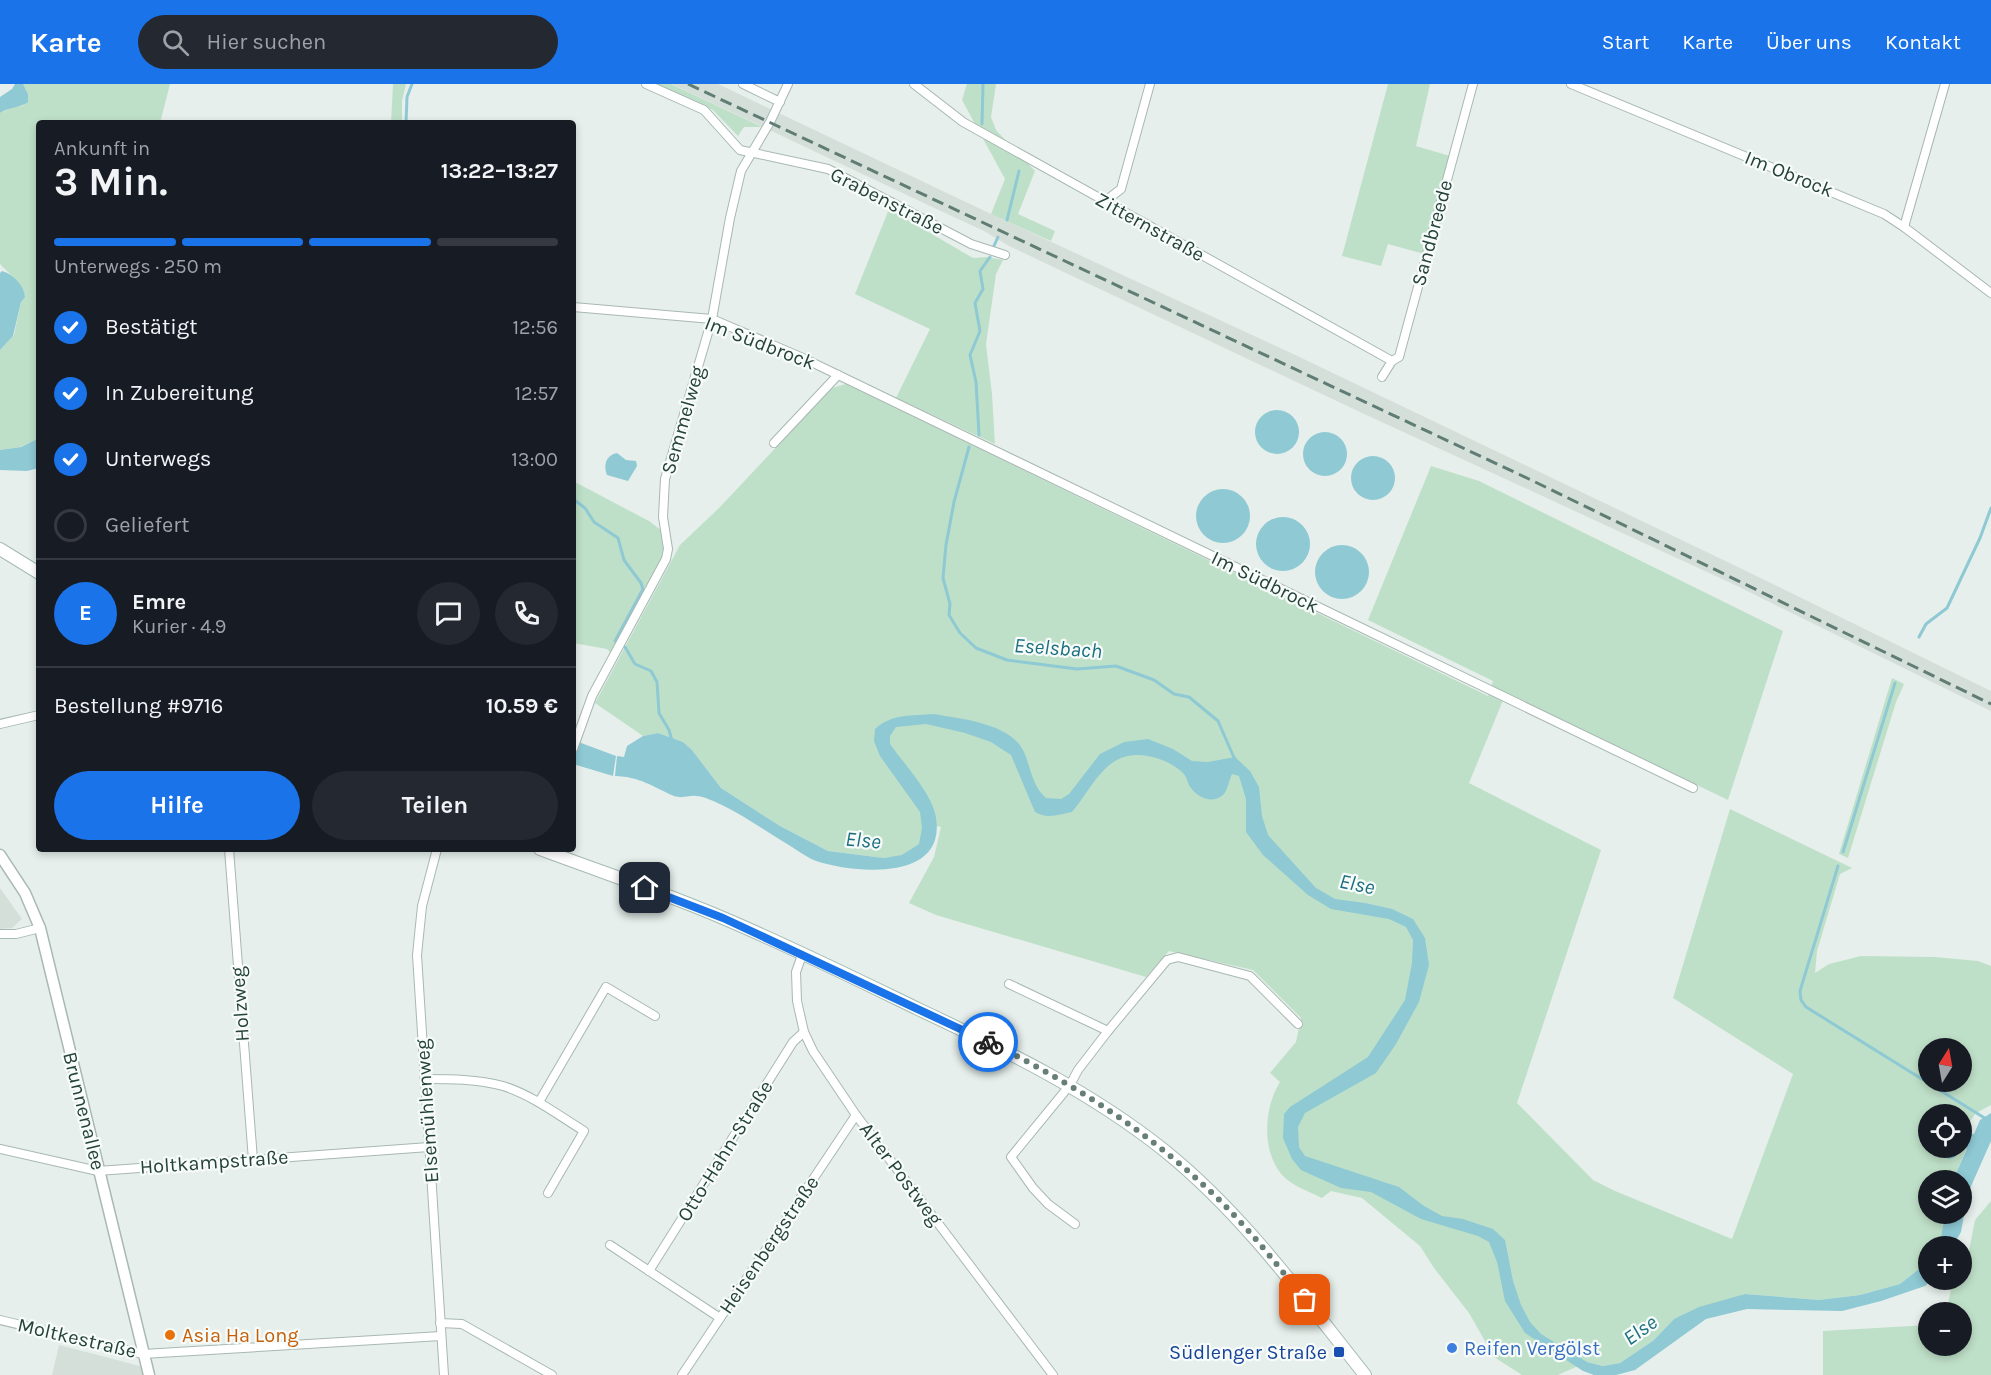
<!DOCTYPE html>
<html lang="de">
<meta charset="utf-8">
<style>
body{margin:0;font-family:Karla,sans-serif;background:#242831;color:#f1f3f6;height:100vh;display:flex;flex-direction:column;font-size:22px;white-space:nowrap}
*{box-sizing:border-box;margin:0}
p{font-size:20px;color:#9ea1a6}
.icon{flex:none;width:33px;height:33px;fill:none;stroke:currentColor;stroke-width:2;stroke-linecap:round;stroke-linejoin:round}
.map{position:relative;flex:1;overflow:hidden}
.details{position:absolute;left:36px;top:36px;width:540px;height:732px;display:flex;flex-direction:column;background:#171b24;border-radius:6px;box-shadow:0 3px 9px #0003}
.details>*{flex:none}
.needle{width:39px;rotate:11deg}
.buttons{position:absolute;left:1918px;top:954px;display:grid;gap:12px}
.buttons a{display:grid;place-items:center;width:54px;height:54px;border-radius:50%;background:#171b24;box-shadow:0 3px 9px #0003;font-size:30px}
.pin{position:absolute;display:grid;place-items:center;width:51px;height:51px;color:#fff;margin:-26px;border-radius:12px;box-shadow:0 3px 9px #0006}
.courier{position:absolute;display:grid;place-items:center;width:60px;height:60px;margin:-30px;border:4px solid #1a73e8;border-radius:50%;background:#fff;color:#222;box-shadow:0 2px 8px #0007}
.headline em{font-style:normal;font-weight:700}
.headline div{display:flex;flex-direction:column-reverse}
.headline{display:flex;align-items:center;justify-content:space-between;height:102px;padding:0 18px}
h1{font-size:39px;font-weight:700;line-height:45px}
.bar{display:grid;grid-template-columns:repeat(4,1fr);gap:9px 6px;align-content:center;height:72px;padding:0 18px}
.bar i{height:8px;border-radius:4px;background:#363941}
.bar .on{background:#1a73e8}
.bar p{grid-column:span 4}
.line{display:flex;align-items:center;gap:15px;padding:0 18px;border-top:2px solid #363941}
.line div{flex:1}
.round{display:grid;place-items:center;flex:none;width:63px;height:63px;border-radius:32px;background:#242831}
ol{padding:0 18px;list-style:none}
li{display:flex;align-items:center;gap:18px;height:66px}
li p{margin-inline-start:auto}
li .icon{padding:6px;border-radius:50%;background:#1a73e8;color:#fff;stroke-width:4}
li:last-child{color:#9ea1a6}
li i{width:33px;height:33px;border:3px solid #363941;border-radius:50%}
.cta{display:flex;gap:12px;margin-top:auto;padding:12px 18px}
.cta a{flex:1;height:69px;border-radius:36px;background:#1a73e8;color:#fff;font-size:24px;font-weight:700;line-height:69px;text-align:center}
.cta a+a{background:#242831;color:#f1f3f6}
header{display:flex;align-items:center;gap:36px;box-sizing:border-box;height:84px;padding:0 30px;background:#1a73e8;color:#fff}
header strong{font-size:28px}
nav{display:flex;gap:33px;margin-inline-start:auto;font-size:21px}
.search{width:420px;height:54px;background:#242831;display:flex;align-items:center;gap:15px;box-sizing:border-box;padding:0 21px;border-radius:33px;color:#9ea1a6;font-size:22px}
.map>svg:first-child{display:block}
.built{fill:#d4dfda}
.green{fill:#bfe0c8;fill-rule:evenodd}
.water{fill:#8ec9d4}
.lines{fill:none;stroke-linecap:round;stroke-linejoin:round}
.stream{stroke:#8ec9d4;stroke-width:3}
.minor-casing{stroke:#a8b8b2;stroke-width:10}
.tertiary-casing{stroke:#a8b8b2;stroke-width:13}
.secondary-casing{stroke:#a4bbb3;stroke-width:14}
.minor{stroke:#fff;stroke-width:8}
.tertiary{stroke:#fff;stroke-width:10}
.secondary{stroke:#fff;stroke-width:12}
.rail{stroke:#5f7d75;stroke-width:3;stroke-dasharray:12 6;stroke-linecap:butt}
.done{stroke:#687f78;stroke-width:6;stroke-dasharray:0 10.8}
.route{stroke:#1a73e8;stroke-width:8}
.food-dot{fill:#e8710a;stroke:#f7fbf9;stroke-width:2}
.shop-dot{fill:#3f7fe0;stroke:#f7fbf9;stroke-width:2}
.transit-dot{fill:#1a4fb4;stroke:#f7fbf9;stroke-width:2}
.labels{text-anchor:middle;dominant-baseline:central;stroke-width:4.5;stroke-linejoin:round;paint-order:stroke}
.street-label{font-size:20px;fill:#24423a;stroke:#f7fbf9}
.food-label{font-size:20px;fill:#c56008;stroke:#f7fbf9;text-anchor:start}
.shop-label{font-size:20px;fill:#366cbe;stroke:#f7fbf9;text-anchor:start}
.transit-label{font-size:20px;fill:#164399;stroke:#f7fbf9;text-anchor:end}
.water-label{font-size:21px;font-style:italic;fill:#1c6f80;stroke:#f7fbf9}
</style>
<header>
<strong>Karte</strong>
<div class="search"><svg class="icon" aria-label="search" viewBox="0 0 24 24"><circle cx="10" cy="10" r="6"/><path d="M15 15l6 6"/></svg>Hier suchen</div>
<nav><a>Start</a><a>Karte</a><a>Über uns</a><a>Kontakt</a></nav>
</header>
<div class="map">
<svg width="1991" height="1291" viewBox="0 0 1991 1291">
<rect width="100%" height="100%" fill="#e6efeb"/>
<g class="built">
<polygon points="672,0 718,0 991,130 1289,268 1740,484 1991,607 1991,627 1733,500 1360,328 1009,162 984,147 928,121"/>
<polygon points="0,804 22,835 12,844 0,845"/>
<polygon points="59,1261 140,1282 143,1291 52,1291"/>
</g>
<g class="green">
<polygon points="23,0 170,0 160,39 39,39 39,354 20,363 0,366 0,266 14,251 21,218 25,212 15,195 0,180 0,29 13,23 23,22 28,10"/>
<polygon points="393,0 406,0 402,17 402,39 391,39"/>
<polygon points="655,0 671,0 762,43 744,43 738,52 713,26"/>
<polygon points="967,0 996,0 991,33 996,46 1035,87 1018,130 1055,147 1051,157 991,130 1005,95 962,16"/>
<polygon points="1388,0 1430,0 1416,62 1450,72 1424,170 1388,160 1381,182 1342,172"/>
<polygon points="889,125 973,174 987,173 1003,176 996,190 986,260 992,310 995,360 896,314 930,245 855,210"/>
<path d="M846 300 1488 612 1493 597 1368 536 1431 382 1479 397 1783 547 1728 716 1506 609 1469 699 1601 766 1517 1019 1593 1096 1615 1107 1732 1155 1793 990 1673 914 1730 725 1852 784 1840 790 1817 867 1815 889 1829 880 1861 872 1935 873 1978 877 1991 882V1021L1976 1029 1962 1048V1030H1929V1064H1944L1942 1069 1954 1074 1959 1066 1964 1063 1967 1064 1953 1096H1929V1130H1945L1941 1153 1936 1162H1929V1177L1900 1200 1860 1211 1819 1216 1745 1210 1674 1235 1654 1256 1620 1279 1603 1282 1587 1278 1558 1291H1522L1494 1273 1469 1229 1434 1184 1420 1162 1362 1114 1331 1107 1322 1114C1308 1107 1292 1102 1282 1091 1261 1067 1264 1023 1280 998L1270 989 1296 958 1301 934 1253 886 1169 867 1146 893 936 831 909 819 934 773 941 743 936 742 919 760 902 772 884 774 828 767 780 742 721 704 692 666 683 658 658 649 643 652 595 619 680 461 719 424 832 304ZM1929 964H1962V998H1929Z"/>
<polygon points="573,397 649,437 662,447 664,462 661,477 611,569 607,565 573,559"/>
<polygon points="1892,594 1904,600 1896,618 1848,774 1839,770"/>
<polygon points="1991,1117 1991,1291 1823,1291 1823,1247 1929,1241 1929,1262 1962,1262 1962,1228 1946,1228 1951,1206 1956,1196 1962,1196 1962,1184 1968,1172 1975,1136"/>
</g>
<g class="water">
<path d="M15 0H23L28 10V18C20 24 9 23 0 29V13L12 5Z"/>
<path d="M2 187C13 190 24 201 25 213L21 218 13 252 0 266V189Z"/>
<circle cx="1277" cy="348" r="22"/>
<circle cx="1325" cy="370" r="22"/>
<polygon points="39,354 39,384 27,387 0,386 0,366 21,363"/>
<path d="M617 369 626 376 636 377 637 382 628 397 607 391C603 381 606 371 617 369Z"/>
<circle cx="1373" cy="394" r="22"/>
<circle cx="1223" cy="432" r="27"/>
<circle cx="1283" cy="460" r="27"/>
<circle cx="1342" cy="488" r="27"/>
<path d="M934 630C961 635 1011 639 1024 668 1031 684 1032 702 1046 714L1061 715 1069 710 1100 670 1124 658 1148 655 1173 665 1192 677 1208 678 1235 673 1250 687 1259 703 1262 732 1268 751 1316 804 1335 815 1365 819 1392 825 1413 835 1425 854 1429 881 1419 918 1396 960 1376 989 1305 1029 1298 1043 1299 1063 1305 1072 1399 1103 1424 1122 1442 1132 1463 1135 1493 1145 1505 1156 1513 1197 1521 1221 1530 1238 1541 1250 1587 1278 1603 1282 1620 1279 1654 1256 1674 1235 1699 1223 1745 1210 1819 1216 1860 1211 1900 1200 1929 1177V1196H1932L1925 1202 1881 1217 1842 1227 1747 1225 1706 1235 1635 1286 1616 1291H1594L1583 1287 1525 1249 1505 1217 1497 1178 1489 1158 1478 1152 1421 1135 1371 1108 1341 1104 1301 1086 1292 1075 1283 1054 1284 1030 1290 1023 1368 973 1405 916 1412 879 1413 856 1406 843 1389 835 1331 825 1308 811 1263 771 1246 748V715L1239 692 1232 690C1229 696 1228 706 1223 711 1213 720 1198 714 1191 704 1187 699 1187 692 1182 688 1168 675 1140 666 1121 674 1100 682 1086 712 1072 728 1059 731 1046 735 1035 728L1011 671 991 658 965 649 926 640 896 643 890 652V660C904 680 929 706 935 729 951 798 856 790 816 777 808 774 800 768 792 763 769 749 746 733 722 721 715 718 704 712 696 712 688 711 683 715 674 712 651 702 641 693 615 692L617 672 624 673 627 662 643 652 658 649 683 658 692 666 721 704 780 742 828 767 884 774 902 771 919 760 922 744 920 728 880 672 874 657 875 645C893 629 912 632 934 630Z"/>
<polygon points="573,656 616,672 613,692 573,680"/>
<polygon points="1991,1029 1991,1057 1968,1109 1961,1148 1953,1162 1936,1162 1941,1153 1945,1130 1962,1130 1962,1096 1953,1096 1967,1065 1964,1063 1959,1066 1954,1074 1948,1075 1942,1069 1944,1064 1962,1064 1962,1048 1974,1050 1980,1036"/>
</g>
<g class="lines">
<g class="stream">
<polyline points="406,39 407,13 412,0"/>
<polyline points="982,40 983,0"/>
<polyline points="1007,136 1019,87"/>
<polyline points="993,164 998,153"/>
<polyline points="979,351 976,298 970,271 980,247 975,219 983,205 980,187 990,173"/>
<polyline points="969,363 954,418 946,461 943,494 950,520 949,531 960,549 976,564 1007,576 1077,585 1116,582 1154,596 1174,610 1189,613 1218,637 1235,676"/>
<polyline points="573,415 585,424 594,438 618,454 624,476 641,499 643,505 615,557"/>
<polyline points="1919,553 1926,540 1947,524 1980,454 1991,424"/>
<polyline points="625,563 635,580 651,587 657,598 659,629 669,646 672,657"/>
<polyline points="1843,768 1895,599"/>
<polyline points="1838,782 1800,907 1801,916 1806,923 1991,1038"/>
</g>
<g class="minor-casing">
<g id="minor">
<polyline points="646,0 704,26 740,66 828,85 971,160 1005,171"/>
<polyline points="743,0 780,18"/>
<polyline points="914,0 963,38 1392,277"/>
<polyline points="1571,0 1884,130 1904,143 1991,209"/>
<polyline points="1104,118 1121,105 1150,0"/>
<polyline points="1904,143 1945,0"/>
<polyline points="573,223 712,235 803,274 1693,704"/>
<polyline points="1382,293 1392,277 1399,273 1473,0"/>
<polyline points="774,359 838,291"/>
<polyline points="0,640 39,631"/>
<polyline points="573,665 592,612 666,475 668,465 663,433 665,395 712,235 730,134 741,87 770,38 788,0"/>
<polyline points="229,765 253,1076"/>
<polyline points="437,765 422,822 417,871 444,1291"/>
<polyline points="0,850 16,850 40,844"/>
<polyline points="802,871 796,888 797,917 804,948 813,967 856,1031 1053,1291"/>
<polyline points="1009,900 1108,947"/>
<path d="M424 995C451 995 477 995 503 1002 532 1011 558 1031 584 1047L548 1109"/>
<polyline points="539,1018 606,903 655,932"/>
<polyline points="0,1065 98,1087 429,1063"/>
<polyline points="1075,1140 1048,1120 1033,1104 1011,1073 1070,1001 1078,986 1108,947 1167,876 1178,873 1250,892 1298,940"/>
<polyline points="610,1161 720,1234"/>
<polyline points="649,1187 793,958 804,948"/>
<polyline points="0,1236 143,1270 441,1252"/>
<polyline points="440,1239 462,1240 552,1291"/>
<polyline points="682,1291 856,1031"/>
</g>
</g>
<g class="tertiary-casing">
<polyline id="tertiary" points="0,771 25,809 40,844 149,1291"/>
</g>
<g class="secondary-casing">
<g id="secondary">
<polyline points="0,465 39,489"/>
<path d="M540 765C601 788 663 808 723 834 789 862 854 894 918 925 1005 966 1090 1007 1165 1067 1243 1130 1303 1213 1365 1291"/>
</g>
</g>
<use href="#minor" class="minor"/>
<use href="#tertiary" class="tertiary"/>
<use href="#secondary" class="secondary"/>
<polyline class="rail" points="688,0 1529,395 1991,620"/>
</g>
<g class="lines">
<path class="done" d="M988 958C1070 997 1146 1046 1212 1109 1246 1141 1276 1179 1305 1216"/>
<polyline class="route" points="645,804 723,834 988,958"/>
</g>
<circle class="food-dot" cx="170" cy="1251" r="6"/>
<circle class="shop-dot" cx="1452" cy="1264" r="6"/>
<rect class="transit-dot" x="1333" y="1262" width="12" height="12" rx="3"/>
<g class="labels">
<g class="street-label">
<text transform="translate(1789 90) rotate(22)">Im Obrock</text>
<text transform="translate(887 117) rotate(27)">Grabenstraße</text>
<text transform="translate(1150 143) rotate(29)">Zitternstraße</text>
<text transform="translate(1432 149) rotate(-75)">Sandbreede</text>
<text transform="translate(760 259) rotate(21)">Im Südbrock</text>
<text transform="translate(683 336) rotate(-74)">Semmelweg</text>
<text transform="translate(1265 498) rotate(26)">Im Südbrock</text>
<text transform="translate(240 920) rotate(-94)">Holzweg</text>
<text transform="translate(84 1027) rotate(76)">Brunnenallee</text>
<text transform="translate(427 1027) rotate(-94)">Elsemühlenweg</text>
<text transform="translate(725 1067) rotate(-58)">Otto-Hahn-Straße</text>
<text transform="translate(214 1078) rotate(-4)">Holtkampstraße</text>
<text transform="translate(901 1090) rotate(53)">Alter Postweg</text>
<text transform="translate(769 1161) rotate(-56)">Heisenbergstraße</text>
<text transform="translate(77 1254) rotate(13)">Moltkestraße</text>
</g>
<g class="food-label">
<text x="182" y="1251">Asia Ha Long</text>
</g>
<g class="shop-label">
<text x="1464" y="1264">Reifen Vergölst</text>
</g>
<g class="transit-label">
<text x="1327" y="1268">Südlenger Straße</text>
</g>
<g class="water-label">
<text transform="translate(1058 564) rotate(4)">Eselsbach</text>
<text transform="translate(863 756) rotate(5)">Else</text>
<text transform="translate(1357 800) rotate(12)">Else</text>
<text transform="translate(1640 1246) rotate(-35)">Else</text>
</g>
</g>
</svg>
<div class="buttons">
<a><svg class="needle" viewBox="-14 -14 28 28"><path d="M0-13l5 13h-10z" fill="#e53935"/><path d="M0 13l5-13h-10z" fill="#9ea1a6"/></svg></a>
<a><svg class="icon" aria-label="locate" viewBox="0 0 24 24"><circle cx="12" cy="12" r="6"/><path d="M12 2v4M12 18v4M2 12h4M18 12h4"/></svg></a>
<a><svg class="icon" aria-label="layers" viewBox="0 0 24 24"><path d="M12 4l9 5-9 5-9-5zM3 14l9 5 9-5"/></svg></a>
<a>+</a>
<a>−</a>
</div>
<div class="pin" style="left:1305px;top:1216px;background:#ea580c"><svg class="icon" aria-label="bag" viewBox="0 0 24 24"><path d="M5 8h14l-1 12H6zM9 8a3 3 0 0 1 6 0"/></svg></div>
<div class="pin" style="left:645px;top:804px;background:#1f2937"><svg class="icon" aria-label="home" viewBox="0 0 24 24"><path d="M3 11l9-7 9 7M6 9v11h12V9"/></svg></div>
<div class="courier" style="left:988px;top:958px"><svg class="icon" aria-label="bike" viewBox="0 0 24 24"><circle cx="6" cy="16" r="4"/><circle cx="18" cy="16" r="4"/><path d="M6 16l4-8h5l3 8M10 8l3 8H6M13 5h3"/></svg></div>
<section class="details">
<div class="headline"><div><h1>3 Min.</h1><p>Ankunft in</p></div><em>13:22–13:27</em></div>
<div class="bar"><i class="on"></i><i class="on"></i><i class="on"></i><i></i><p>Unterwegs · 250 m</p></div>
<ol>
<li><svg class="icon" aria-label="check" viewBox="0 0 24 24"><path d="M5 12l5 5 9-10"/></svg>Bestätigt<p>12:56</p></li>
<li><svg class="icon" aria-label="check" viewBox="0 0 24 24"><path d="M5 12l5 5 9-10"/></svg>In Zubereitung<p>12:57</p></li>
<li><svg class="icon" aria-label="check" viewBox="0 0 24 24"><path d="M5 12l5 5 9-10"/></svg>Unterwegs<p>13:00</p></li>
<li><i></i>Geliefert</li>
</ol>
<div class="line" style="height:108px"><b class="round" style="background:#1a73e8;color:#fff">E</b><div><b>Emre</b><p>Kurier · 4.9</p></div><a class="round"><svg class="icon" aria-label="chat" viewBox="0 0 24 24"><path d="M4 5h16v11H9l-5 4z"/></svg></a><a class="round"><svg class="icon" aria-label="phone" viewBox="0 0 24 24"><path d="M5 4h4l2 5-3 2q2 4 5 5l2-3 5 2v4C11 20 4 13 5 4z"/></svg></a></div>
<div class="line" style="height:78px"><div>Bestellung #9716</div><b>10.59 €</b></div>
<div class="cta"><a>Hilfe</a><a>Teilen</a></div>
</section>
</div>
